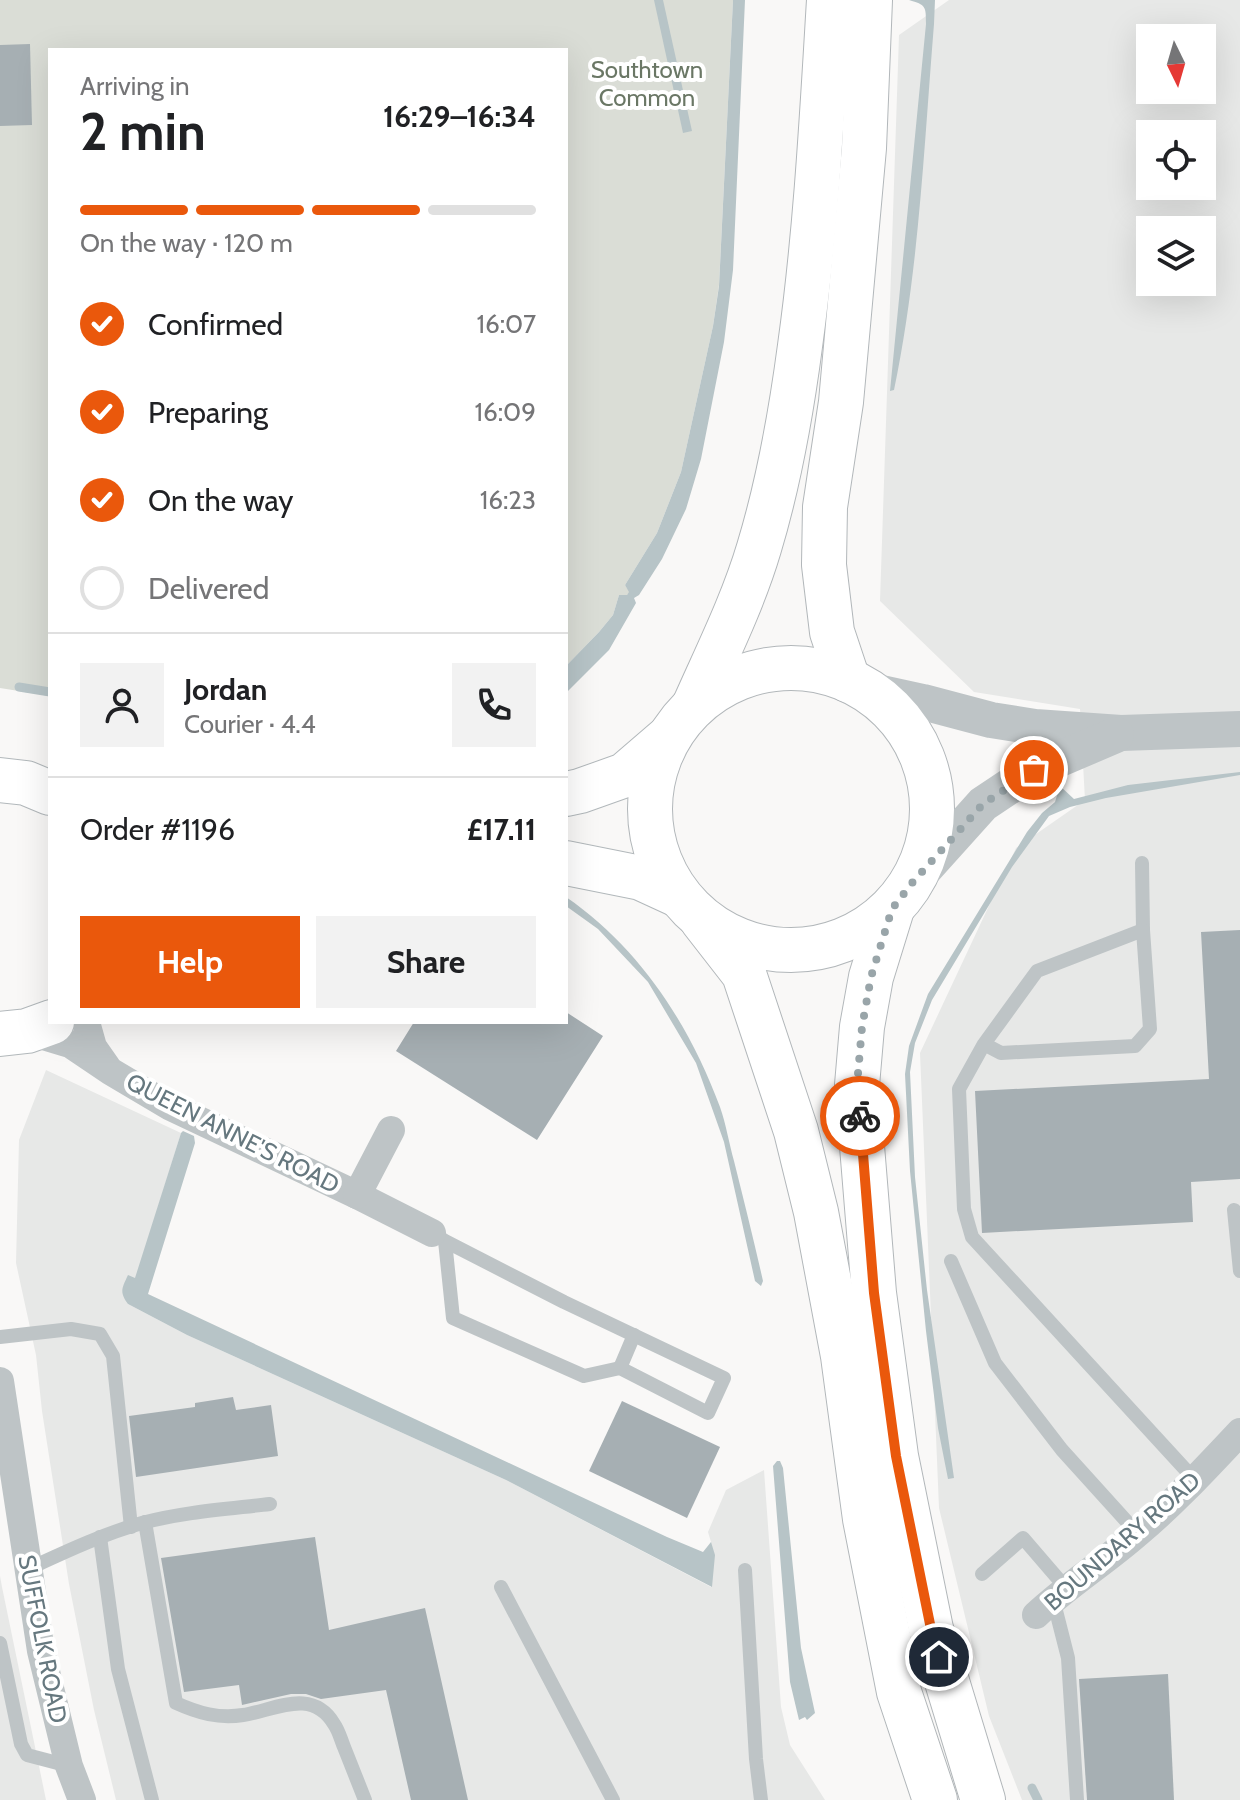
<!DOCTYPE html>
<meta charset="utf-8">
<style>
body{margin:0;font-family:Cabin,sans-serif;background:#f2f2f2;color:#202124;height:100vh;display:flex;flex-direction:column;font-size:30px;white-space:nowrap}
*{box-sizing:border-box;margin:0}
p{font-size:26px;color:#757577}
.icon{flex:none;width:44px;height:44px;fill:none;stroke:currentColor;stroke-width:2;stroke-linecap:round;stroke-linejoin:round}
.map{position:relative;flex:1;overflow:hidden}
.details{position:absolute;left:48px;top:48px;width:520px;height:976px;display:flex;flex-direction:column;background:#fff;border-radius:0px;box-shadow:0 8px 32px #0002}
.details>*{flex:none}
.needle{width:52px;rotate:175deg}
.buttons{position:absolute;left:1136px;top:24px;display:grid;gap:16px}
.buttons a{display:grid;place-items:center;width:80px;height:80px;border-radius:0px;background:#fff;box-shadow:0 8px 32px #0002;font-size:40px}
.pin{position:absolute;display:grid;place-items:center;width:68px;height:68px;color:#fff;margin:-34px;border:4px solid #fff;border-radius:50%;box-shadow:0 2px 8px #0007}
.courier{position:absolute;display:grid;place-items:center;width:80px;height:80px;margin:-40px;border:6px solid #ea580c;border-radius:50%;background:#fff;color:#222;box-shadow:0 2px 10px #0007}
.summary em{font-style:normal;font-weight:700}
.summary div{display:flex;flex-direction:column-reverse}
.summary{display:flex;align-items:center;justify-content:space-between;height:136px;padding:0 32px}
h1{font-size:52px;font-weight:700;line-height:60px}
.bar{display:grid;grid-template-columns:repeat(4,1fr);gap:12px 8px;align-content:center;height:96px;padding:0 32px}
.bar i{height:10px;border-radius:6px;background:#e0e0e0}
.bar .on{background:#ea580c}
.bar p{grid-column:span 4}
.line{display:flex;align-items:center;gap:20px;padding:0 32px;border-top:2px solid #e0e0e0}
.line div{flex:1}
.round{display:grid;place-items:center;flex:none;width:84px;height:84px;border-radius:0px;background:#f2f2f2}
ol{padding:0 32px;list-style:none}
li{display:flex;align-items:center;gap:24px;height:88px}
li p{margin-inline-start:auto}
li .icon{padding:8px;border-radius:50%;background:#ea580c;color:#fff;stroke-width:4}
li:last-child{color:#757577}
li i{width:44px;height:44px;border:4px solid #e0e0e0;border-radius:50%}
.action{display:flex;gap:16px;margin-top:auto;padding:16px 32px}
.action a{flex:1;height:92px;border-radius:0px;background:#ea580c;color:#fff;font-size:32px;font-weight:700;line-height:92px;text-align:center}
.action a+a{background:#f2f2f2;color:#202124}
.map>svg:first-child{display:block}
.built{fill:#e7e8e7;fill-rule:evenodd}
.green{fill:#daddd6}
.water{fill:#b7c4c7}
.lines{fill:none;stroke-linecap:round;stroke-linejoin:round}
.stream{stroke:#b7c4c7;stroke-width:9}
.building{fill:#a6afb3}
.primary-casing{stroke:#b2b8bb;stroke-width:46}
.trunk-casing{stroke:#b2b7ba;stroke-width:46}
.service{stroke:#bec4c6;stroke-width:14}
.minor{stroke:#bec4c6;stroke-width:28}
.tertiary{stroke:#bec4c6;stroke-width:36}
.primary{stroke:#fff;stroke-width:44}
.trunk{stroke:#fff;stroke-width:44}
.done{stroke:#99a5a9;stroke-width:8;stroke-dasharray:0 14.4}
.route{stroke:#ea580c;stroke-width:10}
.labels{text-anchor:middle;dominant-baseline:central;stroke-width:8;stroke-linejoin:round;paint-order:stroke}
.park-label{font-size:24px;fill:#6a7765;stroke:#fff}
.street-label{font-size:24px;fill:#66787f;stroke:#fff}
</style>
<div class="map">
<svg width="1240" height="1800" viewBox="0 0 1240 1800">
<rect width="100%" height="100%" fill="#f9f8f7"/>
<g class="built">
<path d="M949 0H1240V1800H1022L989 1716 939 1508 920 1053 1016 848 1085 800 1080 709 974 692 880 601 899 35ZM1150 38H1202V90H1150ZM1150 134H1202V186H1150ZM1150 230H1202V282H1150Z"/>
<polygon points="46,1070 181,1133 128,1304 187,1335 506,1480 711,1587 711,1542 708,1532 726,1490 764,1470 781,1707 790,1745 825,1800 116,1800 94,1710 69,1584 42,1411 36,1355 16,1263 19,1140"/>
<polygon points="0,1576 2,1587 46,1800 0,1800"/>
</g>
<polygon class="green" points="0,0 733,0 719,285 713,326 681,472 657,533 625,585 630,592 627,595 619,595 613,615 599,632 566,666 566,50 50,50 50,696 0,688"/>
<g class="water">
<polygon points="654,0 663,0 692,131 683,133"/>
<polygon points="733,0 745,0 733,270 724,342 701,459 686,509 662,559 639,595 634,598 636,603 609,650 566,693 566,666 599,632 613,615 619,595 627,595 629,592 625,585 657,533 681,472 713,326 719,286"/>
<path d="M909 0H935L934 24C924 146 919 270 894 390L890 391 926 24C926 6 926 5 909 0Z"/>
<polygon points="1240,772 1240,775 1106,798 1070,807 1049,816 1012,867 932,1000 915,1043 910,1072 915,1177 927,1290 954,1478 948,1479 938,1428 926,1331 910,1171 905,1074 909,1046 928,994 1027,832 1042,813 1055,802 1060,786 1074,799 1128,785"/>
<path d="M566 897C640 948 689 1024 720 1107 726 1124 729 1143 734 1161 744 1201 754 1241 763 1281L761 1286 755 1281 724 1142 696 1063 648 982 598 929 566 906Z"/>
<path d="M183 1131 194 1136 195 1143 148 1294 667 1537 703 1552 711 1542 715 1555 712 1587 506 1480 187 1335 128 1304C119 1292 122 1288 128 1275L135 1278 181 1133Z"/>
<polygon points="777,1461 780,1461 783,1468 801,1648 815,1713 807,1720 805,1717 799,1720 790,1682 773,1466"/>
</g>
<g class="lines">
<g class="stream">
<polyline points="19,687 50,692"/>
<polyline points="1032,1788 1038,1800"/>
</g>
</g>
<g class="building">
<polygon points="30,44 32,125 0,126 0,45"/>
<polygon points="1240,930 1240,1179 1191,1182 1193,1222 982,1233 975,1091 1209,1079 1201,932"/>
<polygon points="566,1012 603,1036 537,1140 396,1051 414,1022 566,1022"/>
<polygon points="233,1397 236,1410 271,1405 278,1456 136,1477 129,1416 195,1407 195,1403"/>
<polygon points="622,1401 720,1447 687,1518 589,1471"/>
<polygon points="315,1537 329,1630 425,1608 468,1800 411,1800 386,1690 321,1699 306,1694 291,1694 242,1705 239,1685 184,1692 161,1558"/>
<polygon points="1168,1674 1174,1800 1087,1800 1079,1679"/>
</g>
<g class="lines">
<g class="primary-casing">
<g id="primary">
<polyline points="0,780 26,783 50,793"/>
<polyline points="566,794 580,791 625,775 668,738"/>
<polyline points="566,863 641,878 678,895"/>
<polyline points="0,1034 27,1031 52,1022"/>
</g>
</g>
<g class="trunk-casing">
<g id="trunk">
<circle cx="791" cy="809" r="141"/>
<polyline points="848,680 832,632 824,565 825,507 841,402 864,148 870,0"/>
<path d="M694 706C717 654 743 602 759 548 779 482 791 414 800 346 816 231 822 116 829 0"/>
<polyline points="892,909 871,977 862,1027 857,1085 874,1293 896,1456 931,1629 983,1800"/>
<polyline points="702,920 744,974 796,1131 816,1212 843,1356 865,1519 899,1692 935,1800"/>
</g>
</g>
<g class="service">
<polyline points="1142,863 1143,930"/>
<polyline points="984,1044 1001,1053 1135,1046 1150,1029 1143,930 1037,971 984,1044 959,1089 964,1209 972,1237 1195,1480"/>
<polyline points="1234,1210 1240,1271"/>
<polyline points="432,1233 445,1241 564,1302 724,1378 708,1413 620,1368 584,1376 453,1318 445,1241"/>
<polyline points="951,1261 995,1363 1062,1450 1138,1534"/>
<polyline points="0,1337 71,1329 100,1334 113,1356 131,1527"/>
<polyline points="620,1368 634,1335"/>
<path d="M145 1522 176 1703C198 1713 219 1719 243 1715 275 1710 312 1687 334 1724 339 1731 341 1740 344 1747 351 1765 358 1782 365 1800"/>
<polyline points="100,1537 118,1669 152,1800"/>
<path d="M28 1569C65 1552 103 1534 142 1523 183 1512 228 1509 270 1504"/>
<polyline points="745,1570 756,1759 761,1800"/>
<polyline points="982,1574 1023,1538 1066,1588"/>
<polyline points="501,1587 613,1800"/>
<polyline points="1053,1599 1068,1658 1077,1800"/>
<polyline points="0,1643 21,1744 27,1755 69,1766"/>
</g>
<g class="minor">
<polyline points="86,1022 93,1047 107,1067"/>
<polyline points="27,1031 70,1044 110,1071 169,1106 357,1195 432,1233"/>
<polyline points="357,1195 391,1130"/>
<polyline points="0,1381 41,1651 69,1766 82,1800"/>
<path d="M1036 1615C1068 1585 1105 1562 1138 1533 1175 1502 1207 1467 1240 1432"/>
</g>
<g class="tertiary">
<polyline points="868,690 923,702 991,720 1035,727 1121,733 1240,729"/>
<polyline points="912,883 983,804 1034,770 1116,735"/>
</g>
<use href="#primary" class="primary"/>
<use href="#trunk" class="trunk"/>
</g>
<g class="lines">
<polyline class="done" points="860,1116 857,1085 862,1027 871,977 892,909 912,883 983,804 1034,770"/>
<polyline class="route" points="860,1116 874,1293 896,1456 931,1629 939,1657"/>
</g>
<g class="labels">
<g class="park-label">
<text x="647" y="69">Southtown<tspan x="647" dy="28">Common</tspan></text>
</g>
<g class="street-label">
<text transform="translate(233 1133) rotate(27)">QUEEN ANNE'S ROAD</text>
<text transform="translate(1122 1541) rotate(-41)">BOUNDARY ROAD</text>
<text transform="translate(43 1639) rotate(79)">SUFFOLK ROAD</text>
</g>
</g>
</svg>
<div class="buttons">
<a><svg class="needle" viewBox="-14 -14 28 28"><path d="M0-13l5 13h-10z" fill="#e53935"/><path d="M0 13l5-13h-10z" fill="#757577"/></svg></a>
<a><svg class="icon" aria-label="locate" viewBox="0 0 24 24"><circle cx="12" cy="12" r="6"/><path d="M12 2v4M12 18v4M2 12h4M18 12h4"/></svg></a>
<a><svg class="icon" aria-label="layers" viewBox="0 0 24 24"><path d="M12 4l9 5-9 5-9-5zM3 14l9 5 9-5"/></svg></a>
</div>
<div class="pin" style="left:1034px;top:770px;background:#ea580c"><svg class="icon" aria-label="bag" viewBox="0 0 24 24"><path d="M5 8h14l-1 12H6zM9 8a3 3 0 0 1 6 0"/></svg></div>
<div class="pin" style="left:939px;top:1657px;background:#1f2937"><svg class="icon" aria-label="home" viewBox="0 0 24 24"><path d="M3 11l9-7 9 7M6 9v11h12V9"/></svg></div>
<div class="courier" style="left:860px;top:1116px"><svg class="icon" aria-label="bike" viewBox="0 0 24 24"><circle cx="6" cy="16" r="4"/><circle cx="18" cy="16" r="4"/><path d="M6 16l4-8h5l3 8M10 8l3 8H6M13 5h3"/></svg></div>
<section class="details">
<div class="summary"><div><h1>2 min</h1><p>Arriving in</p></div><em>16:29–16:34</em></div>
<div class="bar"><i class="on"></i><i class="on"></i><i class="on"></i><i></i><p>On the way · 120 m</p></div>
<ol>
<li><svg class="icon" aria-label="check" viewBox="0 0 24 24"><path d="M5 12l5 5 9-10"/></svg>Confirmed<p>16:07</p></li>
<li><svg class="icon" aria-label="check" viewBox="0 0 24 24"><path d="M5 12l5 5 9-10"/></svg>Preparing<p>16:09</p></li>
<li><svg class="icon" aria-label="check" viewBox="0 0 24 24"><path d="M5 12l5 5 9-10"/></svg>On the way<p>16:23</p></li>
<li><i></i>Delivered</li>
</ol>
<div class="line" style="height:144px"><a class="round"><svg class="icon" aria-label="person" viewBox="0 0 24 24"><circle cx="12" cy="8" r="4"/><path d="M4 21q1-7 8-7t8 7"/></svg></a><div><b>Jordan</b><p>Courier · 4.4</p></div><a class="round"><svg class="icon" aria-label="phone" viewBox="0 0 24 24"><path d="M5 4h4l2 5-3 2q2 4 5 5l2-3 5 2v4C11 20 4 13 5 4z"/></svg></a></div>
<div class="line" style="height:104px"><div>Order #1196</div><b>£17.11</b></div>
<div class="action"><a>Help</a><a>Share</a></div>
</section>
</div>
